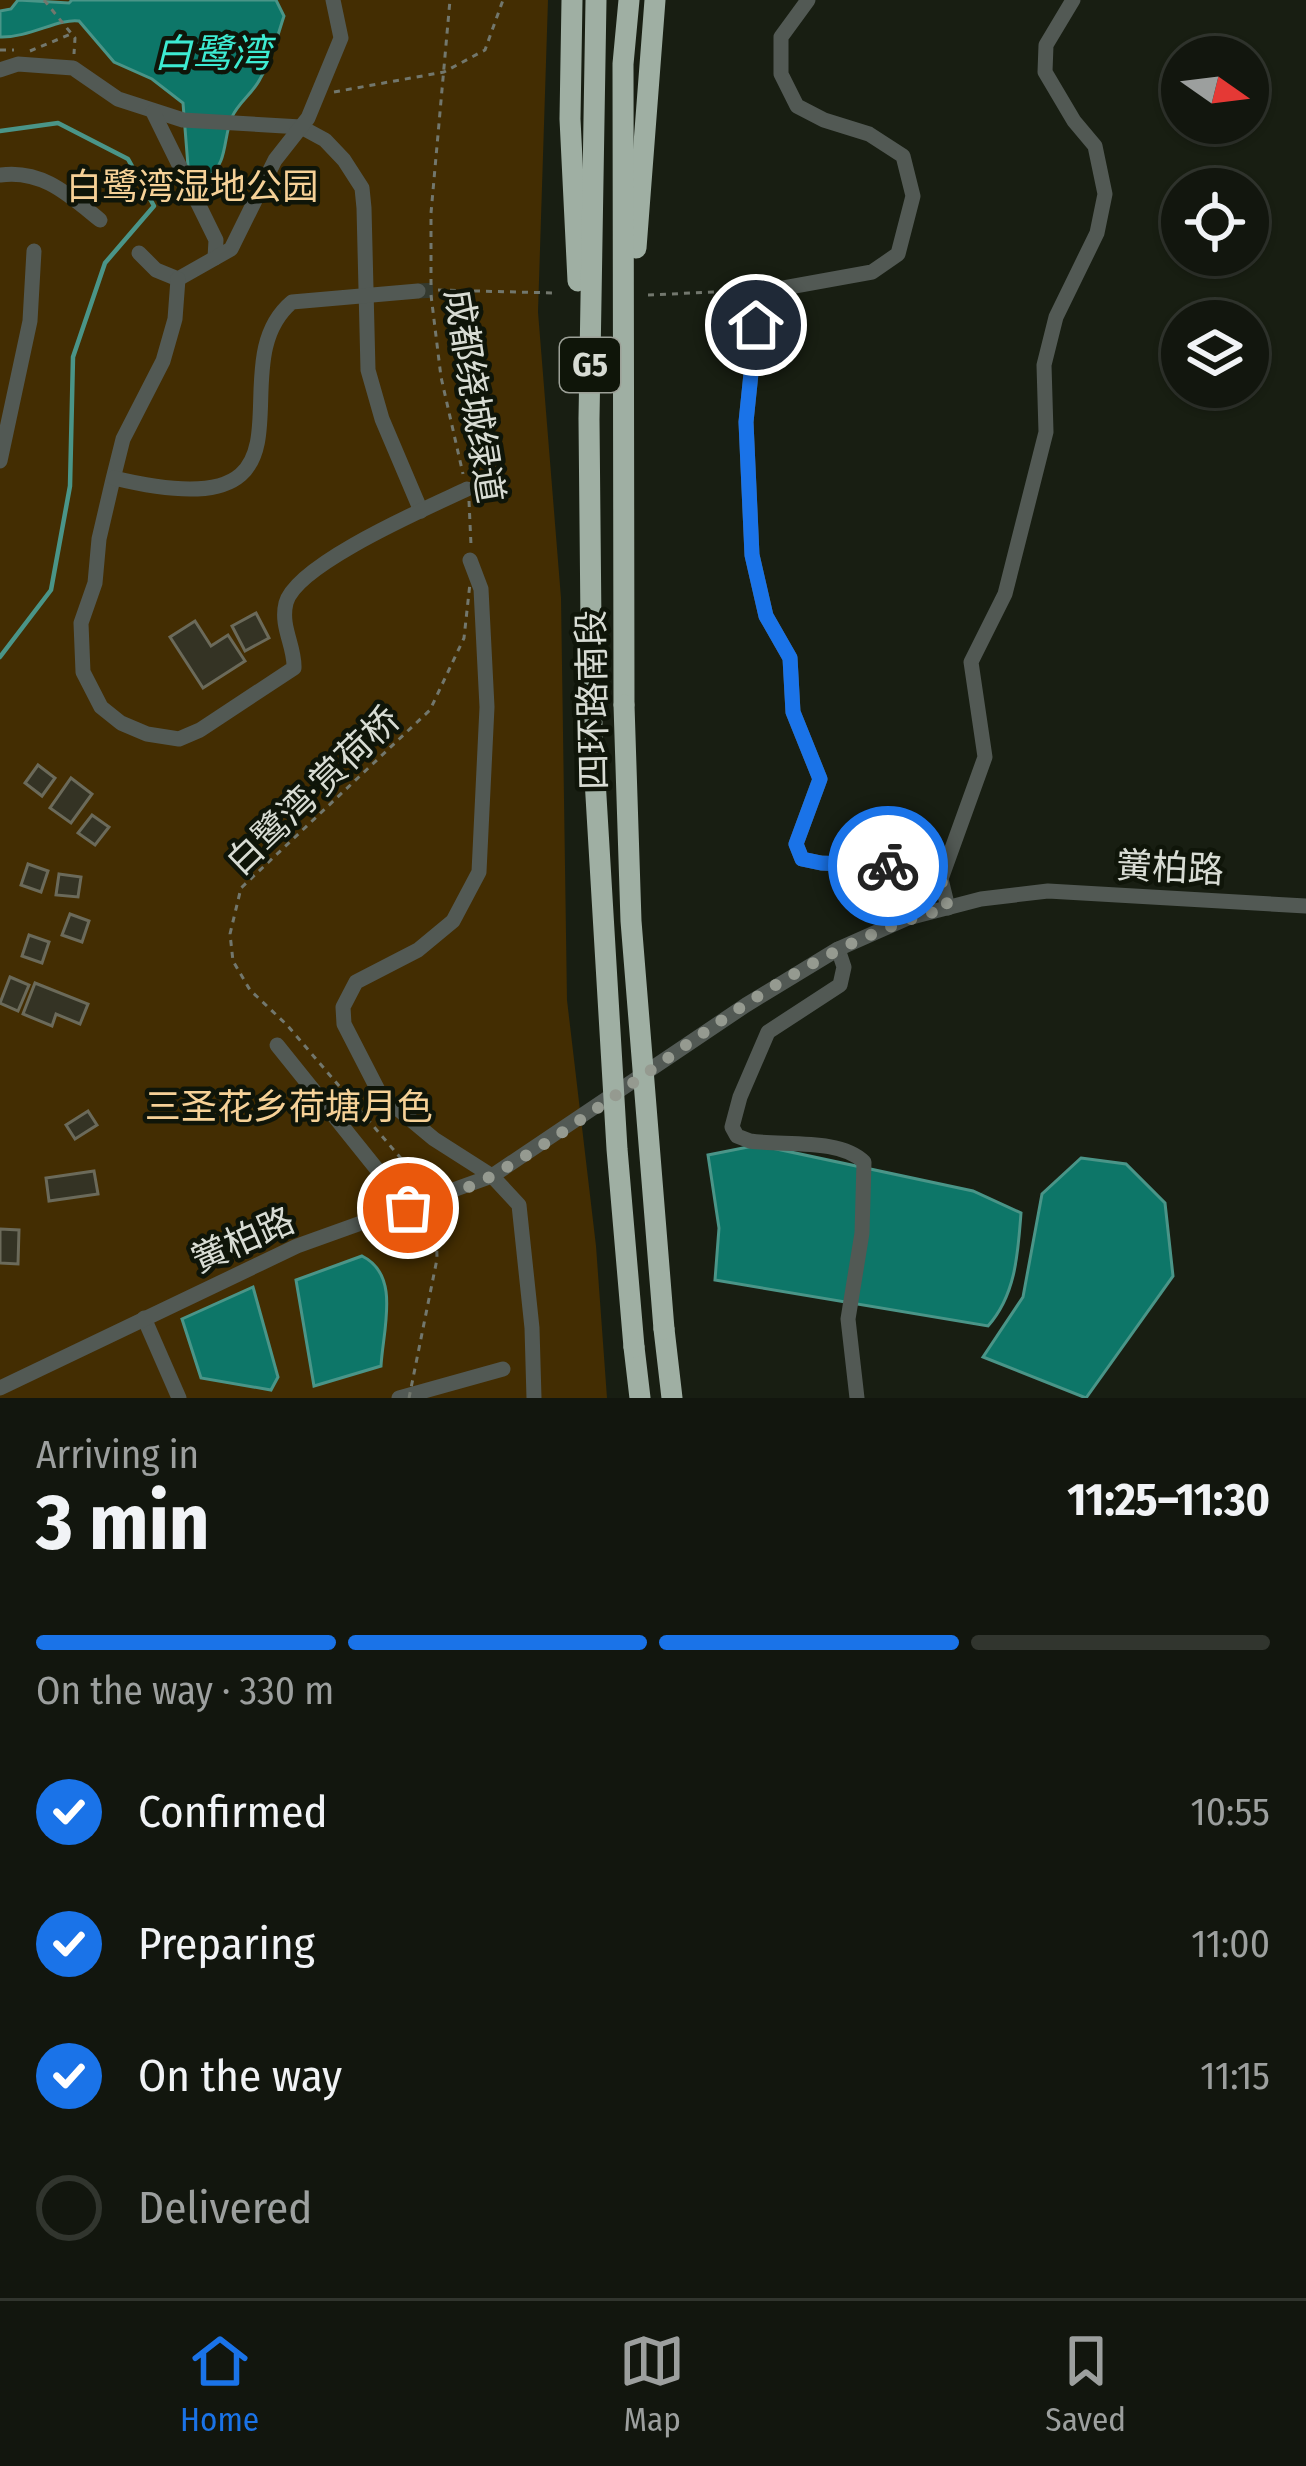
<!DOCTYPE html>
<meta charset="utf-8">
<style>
body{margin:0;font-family:"Fira Sans Condensed","Noto Sans SC",sans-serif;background:#1f231c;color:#f1f3f6;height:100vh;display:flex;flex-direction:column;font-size:45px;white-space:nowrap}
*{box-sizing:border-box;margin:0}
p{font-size:39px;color:#9c9f9e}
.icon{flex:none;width:66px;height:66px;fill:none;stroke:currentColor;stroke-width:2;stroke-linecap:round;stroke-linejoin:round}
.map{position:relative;height:1398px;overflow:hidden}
.details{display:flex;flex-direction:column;background:#12160e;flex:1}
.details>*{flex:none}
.needle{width:78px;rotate:104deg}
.controls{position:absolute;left:1161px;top:36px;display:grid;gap:24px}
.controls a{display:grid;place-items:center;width:108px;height:108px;border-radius:50%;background:#12160e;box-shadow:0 3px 9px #0004,0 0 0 3px #31352e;font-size:60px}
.pin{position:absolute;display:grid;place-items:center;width:102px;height:102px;color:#fff;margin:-51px;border:6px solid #fff;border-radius:50%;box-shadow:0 3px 12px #0007}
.courier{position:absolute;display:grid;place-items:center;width:120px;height:120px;margin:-60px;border:9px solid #1a73e8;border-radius:50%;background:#fff;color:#222;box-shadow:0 3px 15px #0007}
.summary em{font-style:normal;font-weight:700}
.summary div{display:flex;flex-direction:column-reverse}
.summary{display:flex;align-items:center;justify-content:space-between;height:204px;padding:0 36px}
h1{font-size:78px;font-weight:700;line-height:90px}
.bar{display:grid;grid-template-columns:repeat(4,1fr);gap:18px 12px;align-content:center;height:144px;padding:0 36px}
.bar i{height:15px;border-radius:9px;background:#31352e}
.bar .active{background:#1a73e8}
.bar p{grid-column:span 4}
ol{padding:0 36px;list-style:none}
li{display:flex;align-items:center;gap:36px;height:132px}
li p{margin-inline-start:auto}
li .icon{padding:12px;border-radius:50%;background:#1a73e8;color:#fff;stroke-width:4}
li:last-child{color:#9c9f9e}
li i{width:66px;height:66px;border:6px solid #31352e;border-radius:50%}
.menu{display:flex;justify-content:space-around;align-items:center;height:168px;border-top:3px solid #31352e;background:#12160e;font-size:33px;color:#9c9f9e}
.menu a{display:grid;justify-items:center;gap:6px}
.menu .active{color:#1a73e8}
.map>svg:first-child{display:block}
.green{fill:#432d02}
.water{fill:#0d7668;stroke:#4a9588;stroke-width:3}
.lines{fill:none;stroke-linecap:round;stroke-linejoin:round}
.stream{stroke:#4a9588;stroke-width:4.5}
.building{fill:#343324;stroke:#6b6a5a;stroke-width:3}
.minor-tunnel{stroke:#353a2f;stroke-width:15;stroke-dasharray:15 8;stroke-linecap:butt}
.path{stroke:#72776d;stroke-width:3;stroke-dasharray:6 6;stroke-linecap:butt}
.minor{stroke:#525954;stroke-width:15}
.highway{stroke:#9fafa3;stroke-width:21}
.path-bridge{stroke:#72776d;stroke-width:3;stroke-dasharray:6 6;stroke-linecap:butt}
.highway-bridge{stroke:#9fafa3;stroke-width:21}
.done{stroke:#959a90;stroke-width:12;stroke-dasharray:0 21.6}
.route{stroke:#1a73e8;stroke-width:15}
.labels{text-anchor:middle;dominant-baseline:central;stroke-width:9;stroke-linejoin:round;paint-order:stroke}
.shield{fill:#0f1509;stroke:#9ca097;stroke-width:3}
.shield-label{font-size:33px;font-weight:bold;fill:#d8dcd4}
.park-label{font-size:36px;fill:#f6d197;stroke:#0f1509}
.street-label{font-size:36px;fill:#d8dcd4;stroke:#0f1509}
.water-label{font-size:39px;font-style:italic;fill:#3debd2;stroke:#0f1509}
</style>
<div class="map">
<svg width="1306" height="1398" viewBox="0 0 1306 1398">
<rect width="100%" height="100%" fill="#181e12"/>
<polygon class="green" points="0,0 548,0 538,312 561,598 567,1000 596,1246 607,1398 0,1398"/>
<g class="water">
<path d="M18 0 69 3 72 0H276L284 16C277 37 272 59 260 79 253 93 238 103 232 117 223 137 228 164 208 177L188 166 183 103 152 79 114 62 79 21C59 18 29 38 0 37V11L11 9Z"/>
<path d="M758 1145 973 1191 1021 1213C1018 1252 1016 1295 988 1326L715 1280 719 1228 708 1155Z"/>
<polygon points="1081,1158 1126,1164 1165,1203 1173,1276 1086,1398 983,1357 1023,1297 1042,1194"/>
<path d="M362 1256C401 1275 383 1329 381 1366L314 1386 296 1280Z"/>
<polygon points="253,1287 278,1377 271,1390 201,1378 182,1319"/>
</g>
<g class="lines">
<polyline class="stream" points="0,131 58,123 128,159 154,206 105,263 73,357 70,486 51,590 0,657"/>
</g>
<g class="building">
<polygon points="256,613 269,638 245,651 232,626"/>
<polygon points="195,621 211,646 228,635 245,661 203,688 170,637"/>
<polygon points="38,765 55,778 42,796 25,783"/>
<polygon points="71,778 92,794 71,823 50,808"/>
<polygon points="92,815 109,827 95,845 78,833"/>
<polygon points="28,864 48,871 41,892 21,885"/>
<polygon points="59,874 81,877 78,897 56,895"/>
<polygon points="70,914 89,921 82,942 62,935"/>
<polygon points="29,935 49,942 42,963 22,956"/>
<polygon points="10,977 29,985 18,1011 0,1003"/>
<polygon points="35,983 88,1004 80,1024 56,1014 52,1026 23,1014"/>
<polygon points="88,1111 97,1125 75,1139 66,1125"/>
<polygon points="94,1171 98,1194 49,1201 46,1178"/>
<polygon points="0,1229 19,1230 18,1264 0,1263"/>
</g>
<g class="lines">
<polyline class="minor-tunnel" points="418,291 438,290"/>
<g class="path">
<polyline points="44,0 75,38 74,54"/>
<polyline points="0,50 14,50"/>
<polyline points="30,51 71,34"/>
<polyline points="334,92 444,72 485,50 503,0"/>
<polyline points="431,285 431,213 450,0"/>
<polyline points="438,290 555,293"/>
<polyline points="431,295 441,377 463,474"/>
<polyline points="648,295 758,290"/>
<polyline points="469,501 471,545"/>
</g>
<g class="minor">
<polyline points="808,0 781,37 781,74 797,106 824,120 869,134 903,156 913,196 898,254 872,272 778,289 756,325 746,422 752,555 766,616 790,658 793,712 820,779 796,844 802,859 821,863 904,868 941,879"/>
<polyline points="0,70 18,64 73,68 118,99 183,120 301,127 325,140 344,160 362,188 364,208 368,370 382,419 421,511"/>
<polyline points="153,112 216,240 215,258"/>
<path d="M0 175C42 169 69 195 100 220"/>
<polyline points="139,253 156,270 178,279 231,249 275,160 308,118 341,38 333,0"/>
<path d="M178 279 175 319 163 361 123 439 113 479 99 539 95 583 81 623 83 672 101 707 121 723 147 734 179 739 200 730 294 668C295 646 280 627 286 603 296 564 429 507 467 489"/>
<polyline points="0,461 30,321 34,251"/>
<path d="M114 478C342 533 212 369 292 302L418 291"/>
<polyline points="470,560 481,589 487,707 479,872 453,921 418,950 356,982 343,1007 344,1024 380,1094 434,1139 492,1176 519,1205 532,1328 534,1398"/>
<polyline points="948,908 941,879 985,757 971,662 1005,594 1046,432 1044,365 1056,317 1097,233 1105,194 1095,146 1074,121 1045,72 1046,45 1073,0"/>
<path d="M838 949 844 967 840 985 768 1032 740 1097 732 1127 737 1136 750 1141C784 1146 840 1138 864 1162L862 1233 848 1319 857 1398"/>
<polyline points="277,1045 408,1208"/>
<polyline points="144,1318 179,1398"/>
<polyline points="0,1388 297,1246 492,1176 746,1005 838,949 908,918 981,899 1048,891 1306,906"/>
<polyline points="399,1398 503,1369"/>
</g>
<g class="highway">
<polyline points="572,0 570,119 578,281"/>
<polyline points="636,248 655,0"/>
<polyline points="624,705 623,64 629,0"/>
<polyline points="592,729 589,419 596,0"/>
<polyline points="664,1329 672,1398"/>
<polyline points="634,1347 640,1398"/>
</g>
<polyline class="path-bridge" points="409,1398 437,1259 436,1214 416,1176 287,1025 250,990 233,961 230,934 241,888 430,710 464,638 470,583"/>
<g class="highway-bridge">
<polyline points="624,705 631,921 664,1329"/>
<polyline points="592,729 617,1149 634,1347"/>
</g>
</g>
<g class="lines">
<path class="done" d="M408 1208C437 1198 467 1190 493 1175 646 1089 775 953 948 908L941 879 888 866"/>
<polyline class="route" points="756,325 746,422 752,555 766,616 790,658 793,712 820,779 796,844 802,859 821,863 888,866"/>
</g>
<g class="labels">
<rect class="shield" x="560" y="338" width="60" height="54" rx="9"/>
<g class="shield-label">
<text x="590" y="365">G5</text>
</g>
<g class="park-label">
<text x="192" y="187">白鹭湾湿地公园</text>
<text x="289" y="1107">三圣花乡荷塘月色</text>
</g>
<g class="street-label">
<text transform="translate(474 396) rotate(81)">成都绕城绿道</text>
<text transform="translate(593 700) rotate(-91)">四环路南段</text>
<text transform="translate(313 791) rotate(-44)">白鹭湾·赏荷桥</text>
<text transform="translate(1170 868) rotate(3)">黉柏路</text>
<text transform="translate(243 1240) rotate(-24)">黉柏路</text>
</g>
<g class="water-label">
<text x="212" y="54">白鹭湾</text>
</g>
</g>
</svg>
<div class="controls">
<a><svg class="needle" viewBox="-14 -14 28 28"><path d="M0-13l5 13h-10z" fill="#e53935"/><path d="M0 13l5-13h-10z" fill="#9c9f9e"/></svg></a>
<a><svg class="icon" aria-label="locate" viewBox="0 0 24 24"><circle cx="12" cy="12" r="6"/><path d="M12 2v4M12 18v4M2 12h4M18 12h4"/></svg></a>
<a><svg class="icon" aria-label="layers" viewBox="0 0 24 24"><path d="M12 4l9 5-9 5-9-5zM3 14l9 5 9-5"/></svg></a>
</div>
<div class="pin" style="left:408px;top:1208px;background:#ea580c"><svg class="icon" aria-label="bag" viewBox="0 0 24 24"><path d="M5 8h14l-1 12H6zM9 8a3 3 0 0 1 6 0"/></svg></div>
<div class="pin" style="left:756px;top:325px;background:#1f2937"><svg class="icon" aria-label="home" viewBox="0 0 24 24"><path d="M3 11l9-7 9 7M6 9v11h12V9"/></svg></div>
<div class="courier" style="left:888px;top:866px"><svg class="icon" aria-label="bike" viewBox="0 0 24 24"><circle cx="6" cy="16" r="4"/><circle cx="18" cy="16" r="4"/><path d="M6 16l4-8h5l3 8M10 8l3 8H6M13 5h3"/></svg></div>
</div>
<section class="details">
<div class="summary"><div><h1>3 min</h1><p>Arriving in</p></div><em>11:25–11:30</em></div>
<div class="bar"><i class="active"></i><i class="active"></i><i class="active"></i><i></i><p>On the way · 330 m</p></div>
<ol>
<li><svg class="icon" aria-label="check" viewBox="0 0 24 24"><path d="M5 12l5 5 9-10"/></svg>Confirmed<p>10:55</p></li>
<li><svg class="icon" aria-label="check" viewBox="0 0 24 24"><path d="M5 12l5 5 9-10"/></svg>Preparing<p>11:00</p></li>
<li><svg class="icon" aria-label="check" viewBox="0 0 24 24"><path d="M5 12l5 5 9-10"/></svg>On the way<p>11:15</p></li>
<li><i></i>Delivered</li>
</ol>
</section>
<nav class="menu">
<a class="active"><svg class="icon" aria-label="home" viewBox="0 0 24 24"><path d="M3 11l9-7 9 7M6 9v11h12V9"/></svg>Home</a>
<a><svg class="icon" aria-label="map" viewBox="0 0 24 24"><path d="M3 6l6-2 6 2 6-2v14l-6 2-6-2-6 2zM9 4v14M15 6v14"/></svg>Map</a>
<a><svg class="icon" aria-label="saved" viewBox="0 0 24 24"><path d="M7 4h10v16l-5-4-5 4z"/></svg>Saved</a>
</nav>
